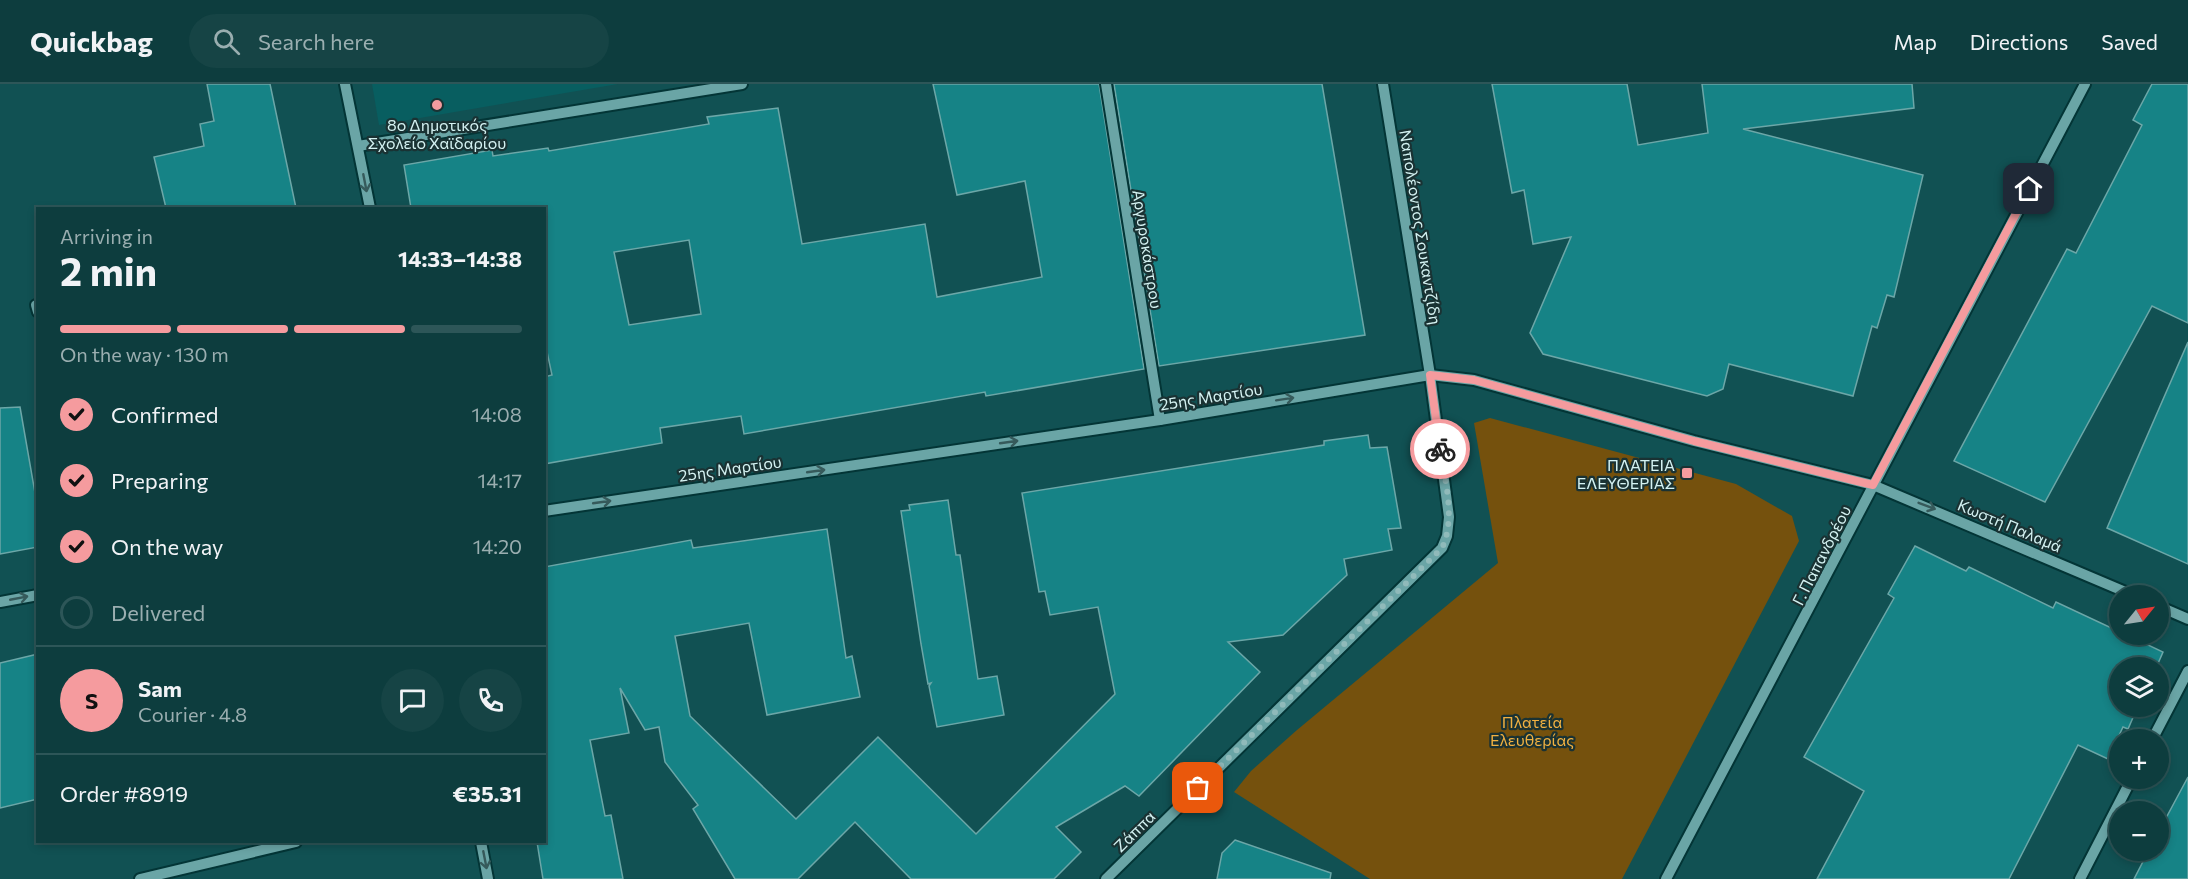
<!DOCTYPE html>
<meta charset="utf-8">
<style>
body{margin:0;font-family:Commissioner,sans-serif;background:#164445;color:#f1f3f6;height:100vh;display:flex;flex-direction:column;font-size:22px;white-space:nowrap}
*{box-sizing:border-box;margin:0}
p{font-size:20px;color:#9aaeb0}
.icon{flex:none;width:33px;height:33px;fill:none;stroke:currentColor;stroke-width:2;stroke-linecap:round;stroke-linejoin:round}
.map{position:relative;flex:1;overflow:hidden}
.details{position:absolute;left:36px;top:123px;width:510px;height:636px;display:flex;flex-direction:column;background:#0d3d3e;border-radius:0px;box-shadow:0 3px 9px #0003,0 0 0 2px #2d5658}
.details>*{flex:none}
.needle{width:39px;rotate:60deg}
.fabs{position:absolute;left:2109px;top:501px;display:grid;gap:12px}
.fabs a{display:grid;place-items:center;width:60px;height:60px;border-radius:50%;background:#0d3d3e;box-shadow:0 3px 9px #0003,0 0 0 2px #2d5658;font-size:30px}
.pin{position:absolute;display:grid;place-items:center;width:51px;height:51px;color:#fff;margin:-26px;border-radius:12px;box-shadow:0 3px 9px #0006}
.courier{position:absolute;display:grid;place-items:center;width:60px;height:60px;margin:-30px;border:4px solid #f59b9e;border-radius:50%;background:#fff;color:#222;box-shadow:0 2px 8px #0007}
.head em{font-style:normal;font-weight:700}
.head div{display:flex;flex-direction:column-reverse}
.head{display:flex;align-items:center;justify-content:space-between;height:102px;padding:0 24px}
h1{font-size:39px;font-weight:700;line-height:45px}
.bar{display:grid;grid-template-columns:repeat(4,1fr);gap:9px 6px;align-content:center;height:72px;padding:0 24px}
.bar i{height:8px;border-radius:4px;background:#2d5658}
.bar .on{background:#f59b9e}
.bar p{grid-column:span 4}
.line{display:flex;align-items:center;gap:15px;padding:0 24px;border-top:2px solid #2d5658}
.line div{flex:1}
.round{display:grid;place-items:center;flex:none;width:63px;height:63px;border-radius:32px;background:#164445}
ol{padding:0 24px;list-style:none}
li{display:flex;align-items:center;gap:18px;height:66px}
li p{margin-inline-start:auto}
li .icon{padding:6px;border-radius:50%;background:#f59b9e;color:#111;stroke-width:4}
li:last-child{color:#9aaeb0}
li i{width:33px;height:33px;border:3px solid #2d5658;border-radius:50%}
header{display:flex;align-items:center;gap:36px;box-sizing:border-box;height:84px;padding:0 30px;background:#0d3d3e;border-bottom:2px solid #2d5658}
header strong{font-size:28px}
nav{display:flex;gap:33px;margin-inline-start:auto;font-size:21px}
.search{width:420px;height:54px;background:#164445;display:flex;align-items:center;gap:15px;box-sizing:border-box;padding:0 21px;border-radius:33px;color:#9aaeb0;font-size:22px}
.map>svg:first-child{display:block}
.built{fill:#085e60}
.green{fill:#75510d}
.building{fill:#168386;stroke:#6ca7a8;stroke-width:1.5;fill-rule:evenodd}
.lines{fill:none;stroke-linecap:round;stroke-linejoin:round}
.minor-casing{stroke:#033536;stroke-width:14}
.minor{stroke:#6aa5a6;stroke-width:10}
.oneway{stroke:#365a5b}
.done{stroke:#90baba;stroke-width:6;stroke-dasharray:0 10.8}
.route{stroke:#f59b9e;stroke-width:8}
.poi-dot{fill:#f59b9e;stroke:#1a3233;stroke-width:2}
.labels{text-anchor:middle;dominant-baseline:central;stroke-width:4.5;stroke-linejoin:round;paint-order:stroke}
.poi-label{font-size:16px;fill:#d4f2f2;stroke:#1a3233}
.street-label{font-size:16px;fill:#d4f2f2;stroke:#1a3233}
.park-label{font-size:16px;fill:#f1b141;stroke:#1a3233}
</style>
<header>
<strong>Quickbag</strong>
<div class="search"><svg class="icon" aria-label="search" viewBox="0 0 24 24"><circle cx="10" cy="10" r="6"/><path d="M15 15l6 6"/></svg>Search here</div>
<nav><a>Map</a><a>Directions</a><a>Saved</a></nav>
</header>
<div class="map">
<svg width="2188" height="795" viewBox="0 0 2188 795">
<rect width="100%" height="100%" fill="#115153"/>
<polygon class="built" points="372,0 618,0 379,41"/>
<polygon class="green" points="1490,334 1736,400 1792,432 1799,457 1622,795 1370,795 1234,708 1251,687 1297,646 1498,479 1474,339"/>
<g class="building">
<polygon points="207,0 270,0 296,124 166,124 154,73 204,62 200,40 214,37"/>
<path d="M933 0H1099L1144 285 986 312 985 308 744 350 741 332 660 344 662 359 544 380V293L552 291 544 254V124H411L404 81 492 66 493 72 548 64 549 67 709 40 707 33 778 24 802 160 925 140 937 213 1042 193 1025 97 957 111ZM689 156 701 230 629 241 614 168Z"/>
<polygon points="1114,0 1322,0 1365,251 1159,282"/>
<polygon points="1492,0 1627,0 1638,61 1708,49 1702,0 1912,0 1914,24 1743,45 1923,91 1894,213 1887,211 1877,244 1872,242 1853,312 1729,280 1723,305 1707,312 1543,270 1530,249 1571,153 1533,160 1524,106 1512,109"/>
<polygon points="2152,0 2188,0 2188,239 2152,222 2045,418 1954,377 2067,165 2076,169 2142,41 2133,36"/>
<polygon points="2188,258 2188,480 2107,444"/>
<polygon points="20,323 38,426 38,463 0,470 0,324"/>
<polygon points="1368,351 1370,364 1387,363 1401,444 1388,445 1392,466 1344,475 1347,491 1283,551 1228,558 1260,588 1139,712 1125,702 1056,743 1081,768 1054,795 911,795 855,738 798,795 735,795 693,725 698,721 665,678 659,643 645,646 620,604 629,649 590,656 605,732 611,731 623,795 543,795 537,758 544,758 544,483 691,456 693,464 827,445 846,574 852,572 860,613 767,631 749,539 675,552 690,632 796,735 878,653 976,750 1115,610 1098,523 1050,531 1045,507 1039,508 1022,409 1324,361 1324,357"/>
<polygon points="948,416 956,471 960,471 978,595 997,592 1004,631 937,643 929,602 931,599 928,600 921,560 901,427 910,426 909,421"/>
<polygon points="1915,462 1966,487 1969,483 2053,524 2056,518 2120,548 2120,550 2125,550 2163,568 2156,584 2120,584 2120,622 2138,622 2128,645 2123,643 2108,675 2078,661 2009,795 1817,795 1864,707 1804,673 1894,514 1888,510"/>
<polygon points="38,570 38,715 0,724 0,579"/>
<polygon points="2188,693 2188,795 2134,795 2149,766 2158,766 2158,749"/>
<polygon points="1235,756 1331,789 1330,795 1217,795 1222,769"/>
</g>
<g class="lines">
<g class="minor-casing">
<g id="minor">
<polyline points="345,0 370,124"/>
<polyline points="1106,0 1160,336"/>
<polyline points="358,62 742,0"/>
<polyline points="36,221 38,228"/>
<polyline points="544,427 1160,336 1430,291 1474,296 1694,357 1873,401 2135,512"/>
<polyline points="0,518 38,511"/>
<polyline points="2158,522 2188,535"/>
<polyline points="2152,656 2188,587"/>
<polyline points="481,758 488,795"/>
<polyline points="140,795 296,758"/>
<polyline points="1106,795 1442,464 1447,452 1449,433 1430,291 1383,0"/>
<polyline points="1666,795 2085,0"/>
<polyline points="2080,795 2132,694"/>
</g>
</g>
<use href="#minor" class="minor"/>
</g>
<defs><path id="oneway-shaft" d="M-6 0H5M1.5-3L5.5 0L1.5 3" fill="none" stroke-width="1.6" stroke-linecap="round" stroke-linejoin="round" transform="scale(1.5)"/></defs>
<g class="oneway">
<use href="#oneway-shaft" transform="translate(365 99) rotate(79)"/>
<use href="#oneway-shaft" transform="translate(1285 315) rotate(-9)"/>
<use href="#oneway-shaft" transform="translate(1009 358) rotate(-8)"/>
<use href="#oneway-shaft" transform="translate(816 387) rotate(-8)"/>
<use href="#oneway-shaft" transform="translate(602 418) rotate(-8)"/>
<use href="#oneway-shaft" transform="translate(1927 422) rotate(21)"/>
<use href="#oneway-shaft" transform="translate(19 514) rotate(-11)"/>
<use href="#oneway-shaft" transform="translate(485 776) rotate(79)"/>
</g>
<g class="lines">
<path class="done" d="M1198 704 1442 464C1456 434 1445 397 1440 365"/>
<polyline class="route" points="1440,365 1430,291 1474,296 1694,357 1873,401 2029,105"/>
</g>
<g class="poi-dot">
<circle cx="437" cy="21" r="6"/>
<rect x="1681" y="383" width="12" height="12" rx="3"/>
</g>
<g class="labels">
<g class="poi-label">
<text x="437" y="40">8ο Δημοτικός<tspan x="437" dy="18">Σχολείο Χαϊδαρίου</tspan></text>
<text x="1675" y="380" text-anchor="end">ΠΛΑΤΕΙΑ<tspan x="1675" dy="18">ΕΛΕΥΘΕΡΙΑΣ</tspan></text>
</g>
<g class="street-label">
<text transform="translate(1421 143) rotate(81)">Ναπολέοντος Σουκαντζίδη</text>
<text transform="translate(1148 165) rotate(81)">Αργυροκάστρου</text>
<text transform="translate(1211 312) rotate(-9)">25ης Μαρτίου</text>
<text transform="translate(730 384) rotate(-8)">25ης Μαρτίου</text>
<text transform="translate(2010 441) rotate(23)">Κωστή Παλαμά</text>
<text transform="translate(1821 471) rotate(-63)">Γ. Παπανδρέου</text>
<text transform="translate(1134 747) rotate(-45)">Ζάππα</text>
</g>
<g class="park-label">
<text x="1532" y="637">Πλατεία<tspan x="1532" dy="18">Ελευθερίας</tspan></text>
</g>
</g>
</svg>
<div class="fabs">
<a><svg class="needle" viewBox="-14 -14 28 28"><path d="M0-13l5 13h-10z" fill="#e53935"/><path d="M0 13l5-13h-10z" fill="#9aaeb0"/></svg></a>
<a><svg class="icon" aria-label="layers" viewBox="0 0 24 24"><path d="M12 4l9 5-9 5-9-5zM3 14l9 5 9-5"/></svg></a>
<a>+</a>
<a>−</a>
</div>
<div class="pin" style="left:1198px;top:704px;background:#ea580c"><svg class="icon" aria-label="bag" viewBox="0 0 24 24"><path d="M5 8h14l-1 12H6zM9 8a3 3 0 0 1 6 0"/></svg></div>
<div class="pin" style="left:2029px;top:105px;background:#1f2937"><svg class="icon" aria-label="home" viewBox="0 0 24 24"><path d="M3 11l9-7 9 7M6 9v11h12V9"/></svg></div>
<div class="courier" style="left:1440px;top:365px"><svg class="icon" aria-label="bike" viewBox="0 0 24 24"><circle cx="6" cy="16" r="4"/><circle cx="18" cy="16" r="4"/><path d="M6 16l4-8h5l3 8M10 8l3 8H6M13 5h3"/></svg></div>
<section class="details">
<div class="head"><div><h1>2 min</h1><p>Arriving in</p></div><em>14:33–14:38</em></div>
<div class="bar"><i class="on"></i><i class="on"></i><i class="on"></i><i></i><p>On the way · 130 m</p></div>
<ol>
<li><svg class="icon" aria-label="check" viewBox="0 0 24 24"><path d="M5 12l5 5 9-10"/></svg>Confirmed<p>14:08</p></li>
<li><svg class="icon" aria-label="check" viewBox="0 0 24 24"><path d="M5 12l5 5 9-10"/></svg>Preparing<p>14:17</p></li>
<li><svg class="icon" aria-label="check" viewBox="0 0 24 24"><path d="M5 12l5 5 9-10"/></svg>On the way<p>14:20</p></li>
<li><i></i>Delivered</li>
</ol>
<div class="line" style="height:108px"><b class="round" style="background:#f59b9e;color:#111">S</b><div><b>Sam</b><p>Courier · 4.8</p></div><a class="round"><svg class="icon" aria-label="chat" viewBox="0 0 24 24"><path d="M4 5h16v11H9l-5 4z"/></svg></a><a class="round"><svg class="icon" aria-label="phone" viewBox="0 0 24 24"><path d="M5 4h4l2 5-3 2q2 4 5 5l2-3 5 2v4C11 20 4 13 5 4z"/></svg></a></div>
<div class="line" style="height:78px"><div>Order #8919</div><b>€35.31</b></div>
</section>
</div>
